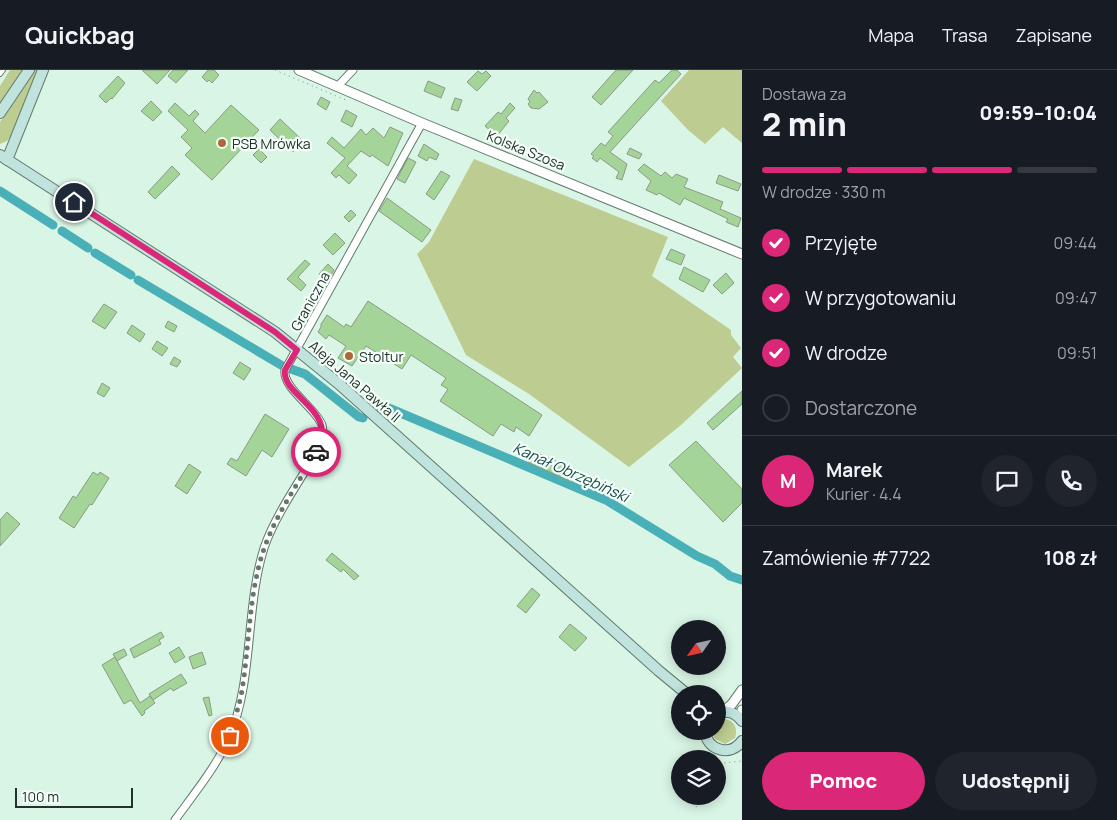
<!DOCTYPE html>
<html lang="pl">
<meta charset="utf-8">
<style>
body{margin:0;font-family:Manrope,sans-serif;background:#20242c;color:#f1f3f6;height:100vh;display:flex;flex-direction:column;font-size:19px;white-space:nowrap}
*{box-sizing:border-box;margin:0}
p{font-size:16px;color:#9ea1a6}
.icon{flex:none;width:28px;height:28px;fill:none;stroke:currentColor;stroke-width:2;stroke-linecap:round;stroke-linejoin:round}
.map{position:relative;flex:1;overflow:hidden}
.drawer{display:flex;flex-direction:column;background:#171b24;width:375px}
.drawer>*{flex:none}
.needle{width:32px;rotate:236deg}
.buttons{position:absolute;left:671px;top:550px;display:grid;gap:10px}
.buttons a{display:grid;place-items:center;width:55px;height:55px;border-radius:50%;background:#171b24;box-shadow:0 2px 12px #0003;font-size:25px}
.scale{position:absolute;left:15px;bottom:12px;width:118px;box-sizing:border-box;padding-left:5px;border:2px solid #26312b;border-top:0;font-size:14px;line-height:18px;white-space:nowrap;color:#26312b;-webkit-text-stroke:4px #f2fef7;paint-order:stroke}
.pin{position:absolute;display:grid;place-items:center;width:42px;height:42px;color:#fff;margin:-21px;border:2px solid #fff;border-radius:50%;box-shadow:0 1px 5px #0007}
.courier{position:absolute;display:grid;place-items:center;width:50px;height:50px;margin:-25px;border:4px solid #db2777;border-radius:50%;background:#fff;color:#222;box-shadow:0 1px 6px #0007}
.headline em{font-style:normal;font-weight:800}
.headline div{display:flex;flex-direction:column-reverse}
.headline{display:flex;align-items:center;justify-content:space-between;height:85px;padding:0 20px}
h1{font-size:32px;font-weight:800;line-height:38px}
.bar{display:grid;grid-template-columns:repeat(4,1fr);gap:8px 5px;align-content:center;height:60px;padding:0 20px}
.bar i{height:6px;border-radius:4px;background:#363941}
.bar .selected{background:#db2777}
.bar p{grid-column:span 4}
.line{display:flex;align-items:center;gap:12px;padding:0 20px;border-top:1px solid #363941}
.line div{flex:1}
.round{display:grid;place-items:center;flex:none;width:52px;height:52px;border-radius:26px;background:#20242c}
ol{padding:0 20px;list-style:none}
li{display:flex;align-items:center;gap:15px;height:55px}
li p{margin-inline-start:auto}
li .icon{padding:5px;border-radius:50%;background:#db2777;color:#fff;stroke-width:4}
li:last-child{color:#9ea1a6}
li i{width:28px;height:28px;border:2px solid #363941;border-radius:50%}
.action{display:flex;gap:10px;margin-top:auto;padding:10px 20px}
.action a{flex:1;height:58px;border-radius:30px;background:#db2777;color:#fff;font-size:20px;font-weight:800;line-height:58px;text-align:center}
.action a+a{background:#20242c;color:#f1f3f6}
header{display:flex;align-items:center;gap:30px;box-sizing:border-box;height:70px;padding:0 25px;background:#171b24;border-bottom:1px solid #363941}
header strong{font-size:24px}
nav{display:flex;gap:28px;margin-inline-start:auto;font-size:18px}
main{display:flex;flex:1;min-height:0}
.map>svg:first-child{display:block}
.green{fill:#bdcc91}
.lines{fill:none;stroke-linecap:round;stroke-linejoin:round}
.canal{stroke:#49b0b7;stroke-width:9}
.building{fill:#a5d499;stroke:#8a9b86}
.service-casing{stroke:#627b6c;stroke-width:6}
.minor-casing{stroke:#627b6c;stroke-width:9}
.tertiary-casing{stroke:#627b6c;stroke-width:11}
.secondary-casing{stroke:#627b6c;stroke-width:12}
.path{stroke:#7a8d83;stroke-width:1;stroke-dasharray:1 4;stroke-linecap:butt}
.service{stroke:#fff;stroke-width:4}
.minor{stroke:#fff;stroke-width:7}
.tertiary{stroke:#fff;stroke-width:9}
.secondary{stroke:#c0e3de;stroke-width:10}
.done{stroke:#65766c;stroke-width:5;stroke-dasharray:0 9}
.route{stroke:#db2777;stroke-width:6}
.poi-dot{fill:#ab6a35;stroke:#f2fef7;stroke-width:2}
.labels{text-anchor:middle;dominant-baseline:central;stroke-width:4.5;stroke-linejoin:round;paint-order:stroke}
.poi-label{font-size:14px;fill:#26312b;stroke:#f2fef7;text-anchor:start}
.street-label{font-size:14px;fill:#26312b;stroke:#f2fef7}
.water-label{font-size:15px;font-style:italic;fill:#19474a;stroke:#f2fef7}
</style>
<header>
<strong>Quickbag</strong>
<nav><a>Mapa</a><a>Trasa</a><a>Zapisane</a></nav>
</header>
<main>
<div class="map">
<svg width="742" height="750" viewBox="0 0 742 750">
<rect width="100%" height="100%" fill="#d9f5e5"/>
<g class="green">
<polygon points="10,0 24,0 0,36 0,16"/>
<polygon points="33,0 38,0 14,63 7,71 0,74 0,52"/>
<polygon points="689,0 742,0 742,73 723,57 705,74 688,60 661,31"/>
<polygon points="474,89 668,167 652,206 731,260 731,265 741,278 733,287 742,298 681,355 629,397 529,324 466,285 417,184 429,172"/>
<path d="M725 649C735 651 738 659 735 668L725 674 715 669 712 662 718 661V651Z"/>
</g>
<g class="lines">
<g class="canal">
<polyline points="0,121 53,155"/>
<polyline points="62,161 88,178"/>
<polyline points="95,183 131,205"/>
<polyline points="138,210 281,295"/>
<polyline points="291,299 305,304 359,347 363,348"/>
<polyline points="380,338 384,336 606,430 697,486 715,494 730,506 742,510"/>
</g>
</g>
<g class="building">
<polygon points="142,0 170,0 157,14"/>
<polygon points="173,0 188,0 176,13 168,6"/>
<polygon points="208,0 214,0 219,5 212,13 209,10 207,12 202,7"/>
<polygon points="616,0 633,0 601,35 592,27"/>
<polygon points="672,0 677,0 681,4 610,82 627,94 622,110 616,108 619,102 600,88 597,92 592,88 594,86 591,84 601,73 605,76 613,66 608,62 655,10 659,13"/>
<polygon points="478,1 482,4 486,1 491,6 477,21 467,12"/>
<polygon points="118,6 125,13 112,29 111,28 106,33 99,26"/>
<polygon points="428,11 445,18 441,28 424,21"/>
<polygon points="534,20 537,23 539,22 548,32 539,39 531,38 528,34 530,32 528,29"/>
<polygon points="321,27 330,32 326,40 317,34"/>
<polygon points="455,28 462,30 458,41 451,39"/>
<polygon points="151,31 162,42 153,51 141,41"/>
<polygon points="175,33 189,46 195,40 199,44 193,51 205,63 231,35 259,60 212,110 185,85 192,78 181,67 188,60 168,41"/>
<polygon points="510,33 515,38 506,48 509,51 497,66 485,56 498,42 501,44"/>
<polygon points="346,40 357,46 352,57 341,51"/>
<polygon points="280,49 303,71 293,82 270,60"/>
<polygon points="390,57 403,63 388,96 372,85 370,87 361,81 347,96 357,105 349,114 339,105 336,108 331,103 345,88 327,73 332,67 344,78 361,59 366,65 373,58 384,68"/>
<polygon points="424,74 439,84 436,90 429,87 427,91 418,86"/>
<polygon points="630,78 642,84 639,89 627,84"/>
<polygon points="259,79 267,87 261,93 253,85"/>
<polygon points="408,88 416,92 405,113 397,109"/>
<polygon points="644,94 661,106 665,102 672,108 676,104 688,109 684,117 723,132 720,139 741,148 738,157 726,152 728,149 684,128 680,135 659,123 657,125 646,120 651,111 638,100"/>
<polygon points="172,96 180,104 155,129 148,122"/>
<polygon points="441,101 450,106 434,130 426,124"/>
<polygon points="719,105 741,114 738,121 716,113"/>
<polygon points="387,128 431,160 422,172 379,141"/>
<polygon points="351,140 356,145 349,152 344,147"/>
<polygon points="335,163 345,173 333,185 323,175"/>
<polygon points="671,179 685,185 681,195 666,189"/>
<polygon points="305,190 310,194 298,207 306,215 301,221 287,209"/>
<polygon points="328,194 334,200 321,224 313,218 323,208 319,204"/>
<polygon points="684,197 710,210 703,222 679,209"/>
<polygon points="726,203 734,213 722,224 713,215"/>
<polygon points="368,231 542,345 529,366 516,357 514,362 501,354 493,366 440,331 448,319 441,315 446,308 411,285 402,299 366,276 352,296 338,288 346,276 329,265 326,269 318,262 321,257 321,254 327,245 344,257 346,254 351,257"/>
<polygon points="104,234 117,242 105,259 92,251"/>
<polygon points="168,251 177,256 174,262 165,257"/>
<polygon points="132,255 145,264 140,272 127,263"/>
<polygon points="157,271 168,278 162,286 152,279"/>
<polygon points="174,287 181,291 177,297 170,294"/>
<polygon points="240,292 251,299 244,310 233,303"/>
<polygon points="102,313 110,318 104,327 97,323"/>
<polygon points="742,321 742,334 713,360 707,353"/>
<polygon points="265,344 289,359 272,387 262,380 246,406 227,394 231,388 237,391"/>
<polygon points="696,371 742,419 742,433 723,452 669,395"/>
<polygon points="533,381 583,403 572,412 528,392"/>
<polygon points="189,394 201,402 187,424 175,416"/>
<polygon points="93,402 98,405 100,402 109,408 92,435 90,434 74,458 59,448 73,426 76,428"/>
<polygon points="7,442 20,454 0,476 0,450"/>
<polygon points="332,483 359,506 354,510 343,499 341,502 326,490"/>
<polygon points="532,518 540,525 526,543 517,536"/>
<polygon points="570,554 587,568 575,581 559,567"/>
<polygon points="161,562 164,567 159,570 161,574 134,588 130,579"/>
<polygon points="179,577 185,587 175,593 169,583"/>
<polygon points="124,579 127,585 117,591 113,584"/>
<polygon points="202,582 206,594 193,599 189,587"/>
<polygon points="115,587 140,633 150,626 155,633 144,641 145,643 142,646 131,630 124,634 102,595"/>
<polygon points="181,604 187,613 173,621 171,618 153,630 149,624"/>
<polygon points="209,627 212,645 209,646 203,628"/>
</g>
<g class="lines">
<g class="service-casing">
<polyline id="service" points="0,4 3,0"/>
</g>
<g class="minor-casing">
<g id="minor">
<polyline points="338,16 353,0"/>
<path d="M175 750C194 724 216 697 229 668 254 610 245 539 264 478 275 445 303 406 321 375 322 369 324 361 322 355 316 338 282 318 285 300L422 53"/>
</g>
</g>
<g class="tertiary-casing">
<g id="tertiary">
<polyline points="299,0 422,53 742,184"/>
<polyline points="742,640 742,650"/>
<polyline points="724,641 732,634 742,620"/>
</g>
</g>
<g class="secondary-casing">
<g id="secondary">
<polyline points="0,43 29,0"/>
<polyline points="0,85 275,262 339,314 659,601 687,624"/>
<polyline points="7,90 43,0"/>
<path d="M718 643C728 640 735 642 742 651"/>
<path d="M705 661C707 681 731 687 742 671"/>
</g>
</g>
<g class="path">
<polyline points="275,0 348,31"/>
<polyline points="718,700 723,693 742,691"/>
<polyline points="696,737 702,726"/>
</g>
<use href="#service" class="service"/>
<use href="#minor" class="minor"/>
<use href="#tertiary" class="tertiary"/>
<use href="#secondary" class="secondary"/>
</g>
<g class="lines">
<path class="done" d="M230 666C233 653 238 640 241 626 250 576 248 523 265 476 277 443 299 412 316 382"/>
<path class="route" d="M74 132 275 262 297 280 285 300C281 327 341 340 316 382"/>
</g>
<g class="poi-dot">
<circle cx="222" cy="73" r="5"/>
<circle cx="349" cy="286" r="5"/>
</g>
<g class="labels">
<g class="poi-label">
<text x="232" y="73">PSB Mrówka</text>
<text x="359" y="286">Stoltur</text>
</g>
<g class="street-label">
<text transform="translate(526 80) rotate(22)">Kolska Szosa</text>
<text transform="translate(310 231) rotate(-61)">Graniczna</text>
<text transform="translate(355 311) rotate(41)">Aleja Jana Pawła II</text>
</g>
<g class="water-label">
<text transform="translate(571 402) rotate(24)">Kanał Obrzębiński</text>
</g>
</g>
</svg>
<div class="buttons">
<a><svg class="needle" viewBox="-14 -14 28 28"><path d="M0-13l5 13h-10z" fill="#e53935"/><path d="M0 13l5-13h-10z" fill="#9ea1a6"/></svg></a>
<a><svg class="icon" aria-label="locate" viewBox="0 0 24 24"><circle cx="12" cy="12" r="6"/><path d="M12 2v4M12 18v4M2 12h4M18 12h4"/></svg></a>
<a><svg class="icon" aria-label="layers" viewBox="0 0 24 24"><path d="M12 4l9 5-9 5-9-5zM3 14l9 5 9-5"/></svg></a>
</div>
<div class="scale">100 m</div>
<div class="pin" style="left:230px;top:666px;background:#ea580c"><svg class="icon" aria-label="bag" viewBox="0 0 24 24"><path d="M5 8h14l-1 12H6zM9 8a3 3 0 0 1 6 0"/></svg></div>
<div class="pin" style="left:74px;top:132px;background:#1f2937"><svg class="icon" aria-label="home" viewBox="0 0 24 24"><path d="M3 11l9-7 9 7M6 9v11h12V9"/></svg></div>
<div class="courier" style="left:316px;top:382px"><svg class="icon" aria-label="car" viewBox="0 0 24 24"><path d="M5 17H2v-5l4-1 3-4h7l3 4 3 1v5h-3M9 17h6M6 11h13"/><circle cx="7" cy="17" r="2"/><circle cx="17" cy="17" r="2"/></svg></div>
</div>
<section class="drawer">
<div class="headline"><div><h1>2 min</h1><p>Dostawa za</p></div><em>09:59–10:04</em></div>
<div class="bar"><i class="selected"></i><i class="selected"></i><i class="selected"></i><i></i><p>W drodze · 330 m</p></div>
<ol>
<li><svg class="icon" aria-label="check" viewBox="0 0 24 24"><path d="M5 12l5 5 9-10"/></svg>Przyjęte<p>09:44</p></li>
<li><svg class="icon" aria-label="check" viewBox="0 0 24 24"><path d="M5 12l5 5 9-10"/></svg>W przygotowaniu<p>09:47</p></li>
<li><svg class="icon" aria-label="check" viewBox="0 0 24 24"><path d="M5 12l5 5 9-10"/></svg>W drodze<p>09:51</p></li>
<li><i></i>Dostarczone</li>
</ol>
<div class="line" style="height:90px"><b class="round" style="background:#db2777;color:#fff">M</b><div><b>Marek</b><p>Kurier · 4.4</p></div><a class="round"><svg class="icon" aria-label="chat" viewBox="0 0 24 24"><path d="M4 5h16v11H9l-5 4z"/></svg></a><a class="round"><svg class="icon" aria-label="phone" viewBox="0 0 24 24"><path d="M5 4h4l2 5-3 2q2 4 5 5l2-3 5 2v4C11 20 4 13 5 4z"/></svg></a></div>
<div class="line" style="height:65px"><div>Zamówienie #7722</div><b>108 zł</b></div>
<div class="action"><a>Pomoc</a><a>Udostępnij</a></div>
</section>
</main>
